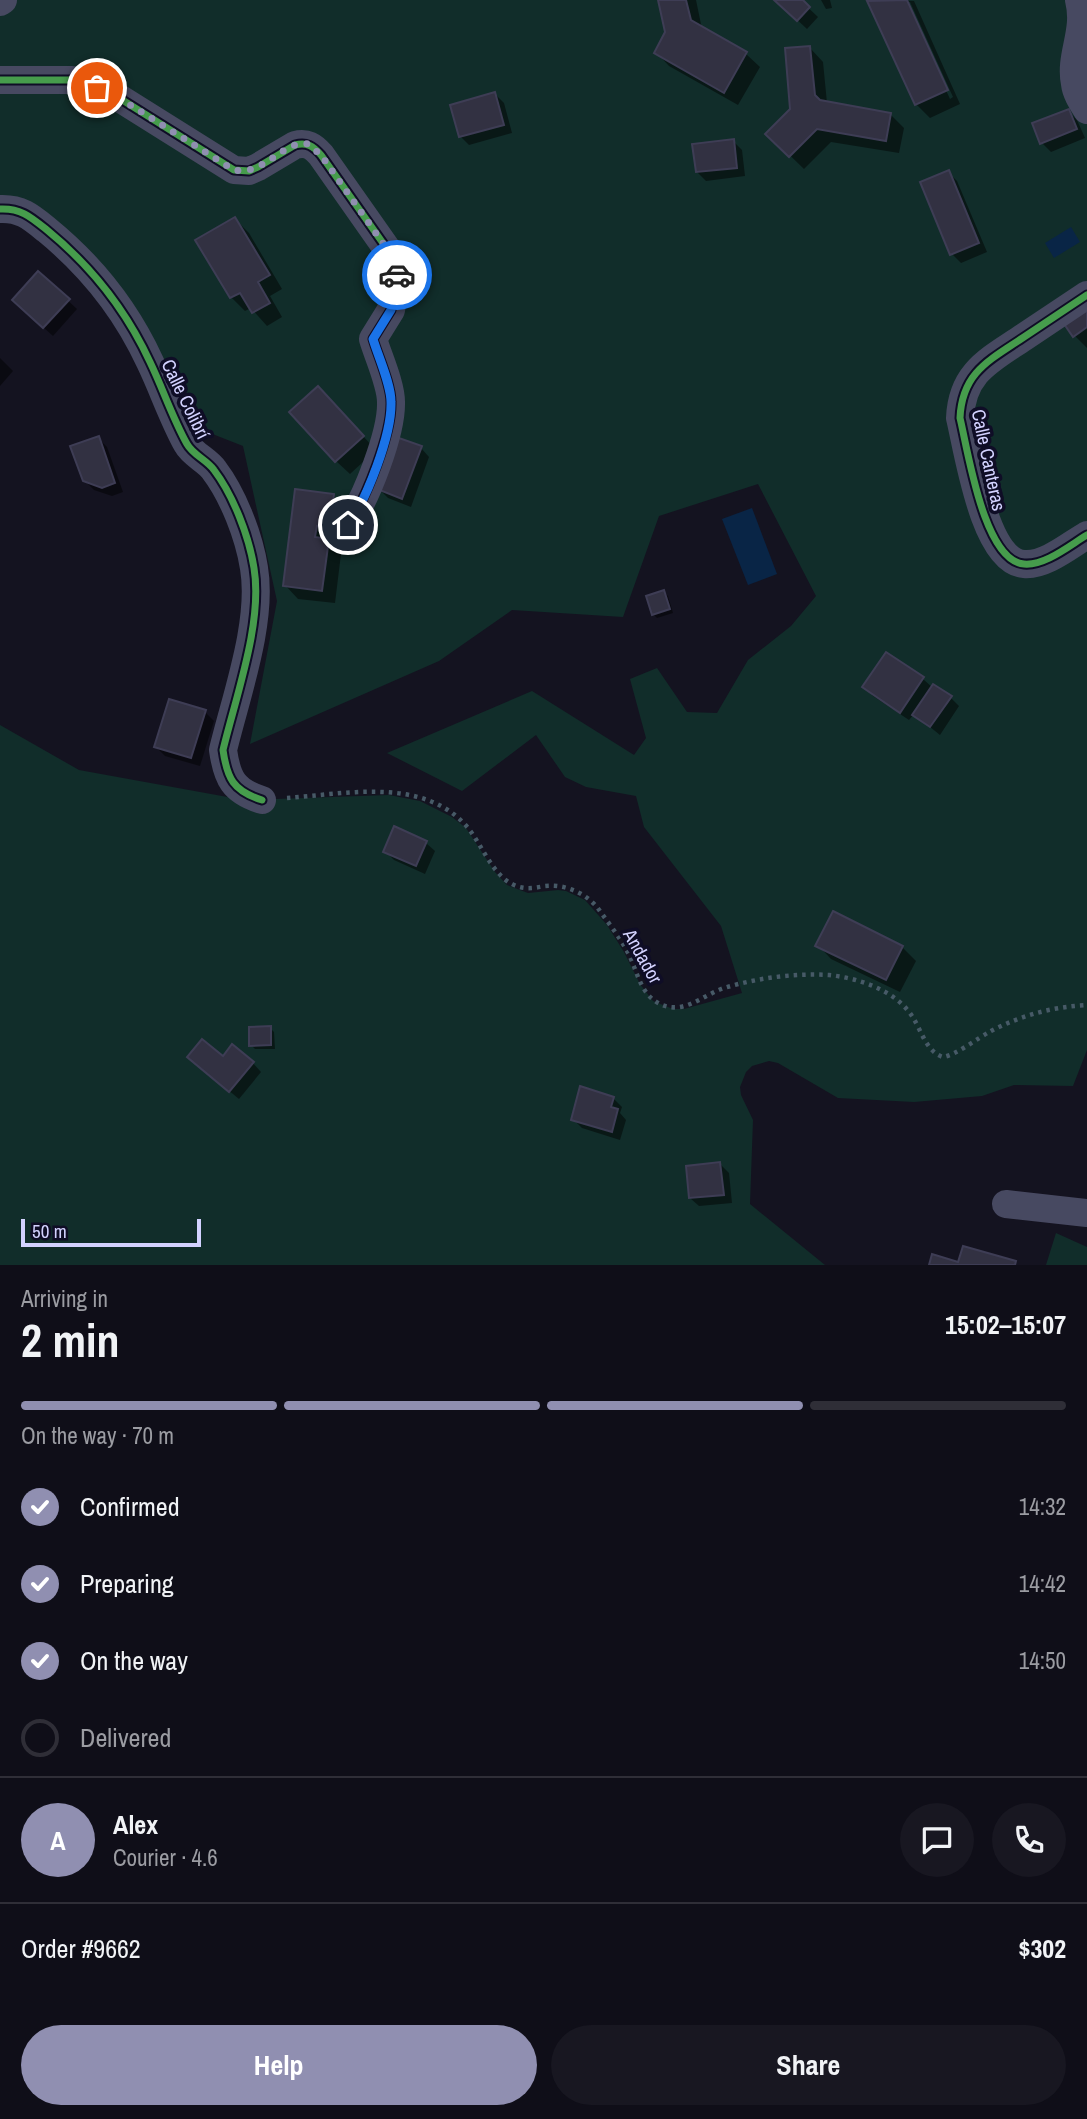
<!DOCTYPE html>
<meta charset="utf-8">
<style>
body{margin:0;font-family:"Archivo Narrow",sans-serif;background:#181721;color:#f1f3f6;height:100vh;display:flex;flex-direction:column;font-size:26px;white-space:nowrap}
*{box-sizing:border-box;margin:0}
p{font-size:23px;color:#9b9ca2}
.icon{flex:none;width:38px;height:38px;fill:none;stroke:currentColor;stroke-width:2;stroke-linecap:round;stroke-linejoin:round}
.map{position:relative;height:1265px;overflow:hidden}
.sheet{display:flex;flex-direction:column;background:#0f0e18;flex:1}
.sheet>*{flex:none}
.scale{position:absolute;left:21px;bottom:18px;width:180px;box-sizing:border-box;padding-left:7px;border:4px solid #d3d2ff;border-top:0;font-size:19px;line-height:24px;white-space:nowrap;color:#d3d2ff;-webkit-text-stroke:5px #0f0d26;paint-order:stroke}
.pin{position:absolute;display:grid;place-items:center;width:60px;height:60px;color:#fff;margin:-30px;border:4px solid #fff;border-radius:50%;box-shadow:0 2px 7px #0007}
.courier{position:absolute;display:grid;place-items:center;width:70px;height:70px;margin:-35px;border:5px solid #1a73e8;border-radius:50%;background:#fff;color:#222;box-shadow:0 2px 9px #0007}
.headline em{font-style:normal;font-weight:800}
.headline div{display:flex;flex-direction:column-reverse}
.headline{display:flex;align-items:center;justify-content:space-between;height:119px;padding:0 21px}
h1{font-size:46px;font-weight:800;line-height:52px}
.bar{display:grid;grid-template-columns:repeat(4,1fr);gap:10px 7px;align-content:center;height:84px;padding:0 21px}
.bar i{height:9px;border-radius:5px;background:#2f2e37}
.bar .on{background:#908fb1}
.bar p{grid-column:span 4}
.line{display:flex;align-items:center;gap:18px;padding:0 21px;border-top:2px solid #2f2e37}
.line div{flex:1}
.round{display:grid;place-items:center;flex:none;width:74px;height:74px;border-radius:37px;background:#181721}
ol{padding:0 21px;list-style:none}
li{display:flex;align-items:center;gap:21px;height:77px}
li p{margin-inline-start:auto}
li .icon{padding:7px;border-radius:50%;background:#908fb1;color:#fff;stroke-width:4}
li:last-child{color:#9b9ca2}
li i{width:38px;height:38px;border:4px solid #2f2e37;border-radius:50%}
.cta{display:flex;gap:14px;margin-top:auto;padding:14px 21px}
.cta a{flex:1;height:80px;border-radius:42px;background:#908fb1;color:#fff;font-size:28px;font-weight:800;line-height:80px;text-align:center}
.cta a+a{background:#181721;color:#f1f3f6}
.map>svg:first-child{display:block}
.green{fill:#112d2a}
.water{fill:#092546}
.shadow{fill:#0007;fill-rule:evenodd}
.building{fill:#323142;stroke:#3e3d55;stroke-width:2}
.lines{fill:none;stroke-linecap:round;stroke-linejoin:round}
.path{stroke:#475a67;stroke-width:4.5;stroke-dasharray:3.5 5;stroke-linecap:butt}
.minor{stroke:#474961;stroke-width:28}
.cycleway-casing{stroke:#0f0d26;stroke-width:11}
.cycleway{stroke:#469c4c;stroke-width:7}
.done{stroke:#908fb1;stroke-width:7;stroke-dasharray:0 12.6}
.route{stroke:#1a73e8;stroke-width:9}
.labels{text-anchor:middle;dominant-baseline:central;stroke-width:7;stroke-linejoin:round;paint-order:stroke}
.street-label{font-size:19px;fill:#d3d2ff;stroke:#0f0d26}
</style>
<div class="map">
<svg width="1087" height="1265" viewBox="0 0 1087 1265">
<rect width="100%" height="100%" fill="#141320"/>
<g class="green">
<polygon points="0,0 1087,0 1087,1050 1073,1086 1014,1085 982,1096 914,1102 838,1098 778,1063 769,1061 752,1066 746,1072 740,1087 741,1095 753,1120 750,1204 825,1265 0,1265 0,725 79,770 244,800 389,795 420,801 452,817 466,828 495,872 507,885 528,893 558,890 566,891 585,900 607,925 624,952 640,984 653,1001 673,1009 684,1009 742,993 721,926 644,827 636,796 586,787 565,777 536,735 462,791 387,753 532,691 634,755 646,738 630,679 657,668 687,712 717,713 748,660 791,626 816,596 758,484 659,516 623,617 512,610 439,661 250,744 277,601 243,446 187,424 138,314 0,203"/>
<polygon points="1056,1233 1087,1247 1087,1265 1046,1265"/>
</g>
<g class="water">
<polygon points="1071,227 1080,242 1054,258 1045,243"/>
<polygon points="752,508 777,574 748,585 722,519"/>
</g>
<g class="shadow">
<polygon points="659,0 696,0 702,29 746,54 760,67 738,105 669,66 656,52 667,32"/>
<polygon points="776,0 800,0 818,17 807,29"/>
<polygon points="821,0 830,0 832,8 826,9"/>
<path d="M873 0 914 1 960 104 930 118 916 104 870 2ZM906 2H910L953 97 950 99Z"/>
<polygon points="810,48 823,62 827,103 890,114 904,128 899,153 831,142 804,169 768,134 792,109"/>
<polygon points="495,94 504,103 512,133 469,145 460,136"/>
<polygon points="1068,111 1077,120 1085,138 1051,152 1042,143"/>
<polygon points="733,141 742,150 745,176 706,181 697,172"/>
<polygon points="948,172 957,181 987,252 961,263 952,254"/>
<polygon points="235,219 249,233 282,289 270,296 282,317 267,326 251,308 245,311 231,297"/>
<polygon points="38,273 77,309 53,336 23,309"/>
<polygon points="1087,302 1087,348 1074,335"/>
<polygon points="0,358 13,371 0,386"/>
<polygon points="331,402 376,450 350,474 336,461"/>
<polygon points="98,438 107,447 123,492 112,496 94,490 84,480"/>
<polygon points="421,448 429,457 411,507 388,498 379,489"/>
<polygon points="333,496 347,509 343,541 330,539 329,542 341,554 335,603 298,599 285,585"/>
<polygon points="664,592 668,596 673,613 657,618 653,614"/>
<polygon points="923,679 933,688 950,697 959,706 940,735 914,714 909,720 873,696 864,687"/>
<polygon points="205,712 214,721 200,766 165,756 156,747"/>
<polygon points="426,843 435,851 425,874 394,860 385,851"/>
<polygon points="818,945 902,947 916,961 900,992 831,959"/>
<polygon points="270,1028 274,1032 275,1049 255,1049 251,1045"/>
<polygon points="223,1058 253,1063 261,1072 239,1099 198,1065"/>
<polygon points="613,1098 622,1107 620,1113 626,1120 620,1140 582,1128 573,1119"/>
<polygon points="720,1164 729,1173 732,1203 699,1206 690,1198"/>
</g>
<g class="building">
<polygon points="658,0 686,0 691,20 747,52 724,93 654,53 665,32"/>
<polygon points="774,0 803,0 810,7 797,21"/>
<polygon points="907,0 948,90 915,105 867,1"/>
<polygon points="810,46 815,95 820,100 891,113 886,141 817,129 789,157 765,134 790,109 785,48"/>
<polygon points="495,92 504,125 459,137 450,105"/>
<polygon points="1069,109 1077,129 1040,144 1032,123"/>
<polygon points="734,139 737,168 696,172 692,144"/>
<polygon points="949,170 979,243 950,255 920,182"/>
<polygon points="235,217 270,275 258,282 270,303 252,313 240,293 230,298 195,240"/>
<polygon points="38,271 70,299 43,328 12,300"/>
<polygon points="1087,300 1087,327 1073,337 1060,318"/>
<polygon points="318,386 364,436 335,462 289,412"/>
<polygon points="99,436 115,483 102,488 83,481 70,446"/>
<polygon points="396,437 422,446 402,499 377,489"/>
<polygon points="295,489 334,494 330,528 317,526 315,537 329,539 322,591 283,586"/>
<polygon points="664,590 670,609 652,615 646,596"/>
<polygon points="886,652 924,677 900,713 862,687"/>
<polygon points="933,684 952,696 930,727 912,715"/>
<polygon points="169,699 206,710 191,758 154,747"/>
<polygon points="394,826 427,841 416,866 383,852"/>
<polygon points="833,911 903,946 886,980 815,946"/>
<polygon points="271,1026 271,1045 249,1046 249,1027"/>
<polygon points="202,1039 223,1056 232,1044 254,1062 229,1092 187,1057"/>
<polygon points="580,1086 614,1097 611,1107 618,1109 612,1132 571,1120"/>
<polygon points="720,1162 724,1195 689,1198 686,1166"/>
<polygon points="963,1246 1016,1261 1015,1265 929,1265 932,1254 958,1262"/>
</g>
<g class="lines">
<path class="path" d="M287 798C345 794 425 776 468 828 482 845 493 876 514 885 525 890 534 888 545 886 564 884 584 892 597 907 607 921 619 936 627 951 637 968 639 994 660 1004 666 1007 673 1008 680 1007 696 1004 709 993 724 988 757 978 794 973 829 975 858 978 895 990 912 1016 921 1029 926 1052 943 1057 956 1055 978 1038 991 1031 1022 1015 1052 1007 1087 1005"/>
<g class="minor">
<path d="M1079 0C1087 32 1069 55 1075 84 1076 93 1082 102 1087 110"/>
<polyline points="0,2 3,0"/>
<path d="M0 80H72L116 96 234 170 249 171 258 167 295 145C307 142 313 146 321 155L399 266 391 310 373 339C378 356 391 384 391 402 392 433 366 499 348 525"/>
<path d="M0 209C21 208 31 217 47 230 91 266 126 310 150 362 163 389 173 419 187 444 193 455 207 460 214 470 233 495 249 536 254 568 263 622 236 696 223 750 227 778 233 791 262 800"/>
<path d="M1087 295C1066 309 1045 323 1024 337 990 360 962 372 960 418 968 451 984 561 1024 564 1045 566 1070 545 1087 535"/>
<polyline points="1006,1204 1087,1213"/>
</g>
<g class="cycleway-casing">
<g id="cycleway">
<path d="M0 80H72L116 96 234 170 249 171 258 167 295 145C307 142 313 146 321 155L399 266 391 310 373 339C378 356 391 384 391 402 392 433 366 499 348 525"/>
<path d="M0 209C21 208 31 217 47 230 91 266 126 310 150 362 163 389 173 419 187 444 193 455 207 460 214 470 233 495 249 536 254 568 263 622 236 696 223 750 227 778 233 791 262 800"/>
<path d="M1087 295C1066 309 1045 323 1024 337 990 360 962 372 960 418 968 451 984 561 1024 564 1045 566 1070 545 1087 535"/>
</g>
</g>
<use href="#cycleway" class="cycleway"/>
</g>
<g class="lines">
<path class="done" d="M97 88 116 96 234 170C265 176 282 140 308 144L321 155 399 266 397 275"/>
<path class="route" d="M348 525C367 499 392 434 391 402 391 384 378 356 373 339L391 310 397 275"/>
</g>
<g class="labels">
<g class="street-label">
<text transform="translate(186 399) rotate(64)">Calle Colibrí</text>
<text transform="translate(989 460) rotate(78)">Calle Canteras</text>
<text transform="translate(643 956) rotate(61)">Andador</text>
</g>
</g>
</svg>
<div class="scale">50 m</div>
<div class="pin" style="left:97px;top:88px;background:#ea580c"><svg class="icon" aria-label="bag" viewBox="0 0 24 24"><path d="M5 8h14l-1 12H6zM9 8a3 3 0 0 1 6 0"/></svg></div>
<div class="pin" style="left:348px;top:525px;background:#1f2937"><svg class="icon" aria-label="home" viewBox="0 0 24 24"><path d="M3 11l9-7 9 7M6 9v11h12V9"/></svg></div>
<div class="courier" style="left:397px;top:275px"><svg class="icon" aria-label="car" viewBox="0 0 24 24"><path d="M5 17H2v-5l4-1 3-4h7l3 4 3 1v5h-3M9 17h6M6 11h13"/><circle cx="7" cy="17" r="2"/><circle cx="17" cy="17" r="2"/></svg></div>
</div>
<section class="sheet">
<div class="headline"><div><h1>2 min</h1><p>Arriving in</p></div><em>15:02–15:07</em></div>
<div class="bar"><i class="on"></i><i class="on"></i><i class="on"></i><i></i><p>On the way · 70 m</p></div>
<ol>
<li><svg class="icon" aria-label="check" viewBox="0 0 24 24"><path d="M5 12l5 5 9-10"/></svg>Confirmed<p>14:32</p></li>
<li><svg class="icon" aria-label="check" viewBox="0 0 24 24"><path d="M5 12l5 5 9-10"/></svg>Preparing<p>14:42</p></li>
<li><svg class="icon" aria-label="check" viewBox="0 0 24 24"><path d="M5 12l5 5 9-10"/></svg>On the way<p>14:50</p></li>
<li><i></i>Delivered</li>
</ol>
<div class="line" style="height:126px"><b class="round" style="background:#908fb1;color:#fff">A</b><div><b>Alex</b><p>Courier · 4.6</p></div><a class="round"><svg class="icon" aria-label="chat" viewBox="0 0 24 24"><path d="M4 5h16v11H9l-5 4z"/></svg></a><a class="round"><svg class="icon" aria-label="phone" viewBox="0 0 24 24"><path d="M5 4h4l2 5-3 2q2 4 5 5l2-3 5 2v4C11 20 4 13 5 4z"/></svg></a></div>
<div class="line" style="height:91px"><div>Order #9662</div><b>$302</b></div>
<div class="cta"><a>Help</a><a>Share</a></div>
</section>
